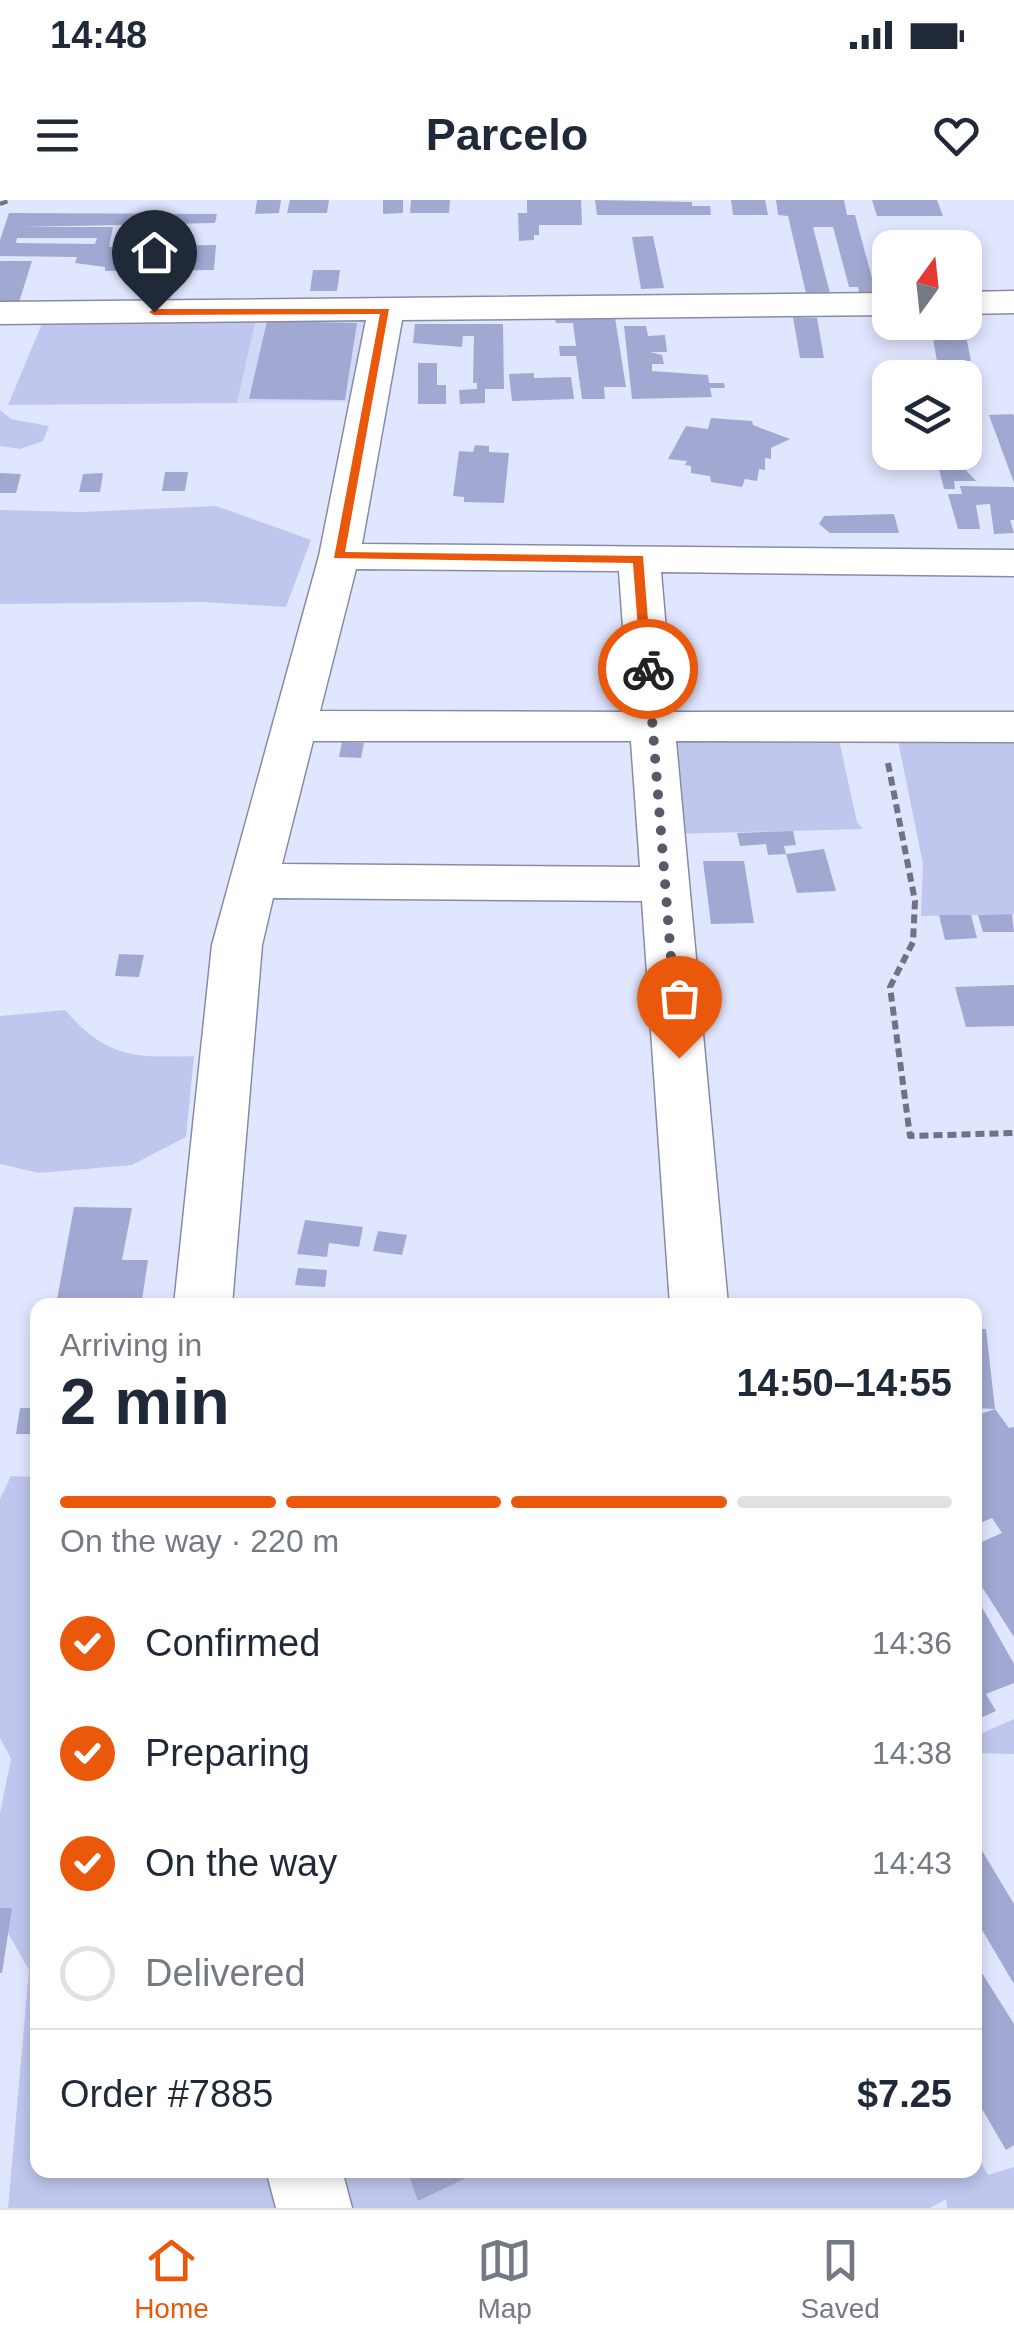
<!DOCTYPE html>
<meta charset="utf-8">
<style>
body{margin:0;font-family:Helvetica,sans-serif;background:#f6f6f7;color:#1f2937;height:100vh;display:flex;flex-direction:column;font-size:38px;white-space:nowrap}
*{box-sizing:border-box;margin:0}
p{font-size:32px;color:#747a83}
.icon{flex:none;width:55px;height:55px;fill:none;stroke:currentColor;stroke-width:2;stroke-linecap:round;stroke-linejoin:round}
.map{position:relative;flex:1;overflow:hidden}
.panel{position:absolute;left:30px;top:1098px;width:952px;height:880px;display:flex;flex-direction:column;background:#fff;border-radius:20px;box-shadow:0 5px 15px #0003}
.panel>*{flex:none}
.needle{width:65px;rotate:15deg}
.fabs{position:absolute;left:872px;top:30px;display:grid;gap:20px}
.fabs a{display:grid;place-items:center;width:110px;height:110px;border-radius:20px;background:#fff;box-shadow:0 5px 15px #0003;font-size:50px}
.pin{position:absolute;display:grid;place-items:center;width:85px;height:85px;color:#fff;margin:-102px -42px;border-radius:50% 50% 50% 0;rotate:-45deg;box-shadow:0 0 10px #0007}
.pin .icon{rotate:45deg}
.courier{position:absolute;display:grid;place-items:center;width:100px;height:100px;margin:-50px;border:8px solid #ea580c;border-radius:50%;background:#fff;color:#222;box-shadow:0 2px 12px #0007}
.head em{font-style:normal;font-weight:600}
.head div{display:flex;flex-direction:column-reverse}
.head{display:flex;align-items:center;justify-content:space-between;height:170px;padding:0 30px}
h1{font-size:65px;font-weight:600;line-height:75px}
.bar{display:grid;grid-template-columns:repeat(4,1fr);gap:15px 10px;align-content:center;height:120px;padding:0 30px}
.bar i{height:12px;border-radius:8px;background:#e0e1e3}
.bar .current{background:#ea580c}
.bar p{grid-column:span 4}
.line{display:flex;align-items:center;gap:25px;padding:0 30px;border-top:2px solid #e0e1e3}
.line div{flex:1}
ol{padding:0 30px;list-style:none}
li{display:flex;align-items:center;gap:30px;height:110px}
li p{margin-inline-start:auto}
li .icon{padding:10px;border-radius:50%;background:#ea580c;color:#fff;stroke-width:4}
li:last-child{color:#747a83}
li i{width:55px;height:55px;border:5px solid #e0e1e3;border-radius:50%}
.status{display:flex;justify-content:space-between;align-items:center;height:70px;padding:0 50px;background:#fff;direction:ltr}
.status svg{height:28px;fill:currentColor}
header{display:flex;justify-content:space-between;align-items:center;height:130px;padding:0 30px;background:#fff;font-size:45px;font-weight:600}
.menu{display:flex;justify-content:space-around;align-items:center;height:140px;border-top:2px solid #e0e1e3;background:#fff;font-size:28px;color:#747a83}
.menu a{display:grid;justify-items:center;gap:5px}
.menu .current{color:#ea580c}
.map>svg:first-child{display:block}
.built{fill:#d2d9f8}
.green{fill:#bfc7ef}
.building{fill:#a1a9d2;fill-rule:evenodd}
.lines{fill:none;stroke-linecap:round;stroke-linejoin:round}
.minor-casing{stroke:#888ca3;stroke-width:3}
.path-far1{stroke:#707383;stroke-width:4;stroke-dasharray:8 4;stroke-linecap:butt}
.path{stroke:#707383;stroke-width:6;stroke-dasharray:9 5;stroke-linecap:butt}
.minor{fill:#fff;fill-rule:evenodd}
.route{fill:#ea580c}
.done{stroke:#585a68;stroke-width:10;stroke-dasharray:0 18}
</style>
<div class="status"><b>14:48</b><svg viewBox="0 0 49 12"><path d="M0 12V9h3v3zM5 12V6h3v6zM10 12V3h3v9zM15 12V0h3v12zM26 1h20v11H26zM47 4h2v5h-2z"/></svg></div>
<header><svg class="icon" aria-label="menu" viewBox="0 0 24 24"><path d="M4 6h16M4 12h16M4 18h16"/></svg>Parcelo<svg class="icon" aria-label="heart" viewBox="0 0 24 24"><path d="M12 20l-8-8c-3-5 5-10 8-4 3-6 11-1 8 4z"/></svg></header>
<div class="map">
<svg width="1014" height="2008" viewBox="0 0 1014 2008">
<rect width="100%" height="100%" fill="#e1e6ff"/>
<polygon class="built" points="256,119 365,120 351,202 237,203"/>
<g class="green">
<polygon points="256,119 237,203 8,205 43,121"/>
<polygon points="0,210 11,219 49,226 43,241 20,249 0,246"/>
<polygon points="216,306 311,340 286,407 204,402 0,404 0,310 82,312"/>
<polygon points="897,536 1014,538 1014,714 921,716 923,664"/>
<polygon points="839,540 857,622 863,629 672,634 661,541"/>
<path d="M65 810C107 858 134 858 194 856L186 937 132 965 39 973 0 964V816Z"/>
<polygon points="11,1276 37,1277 38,1970 271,1970 318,2008 8,2008 29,1770 0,1719 0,1613 11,1559 0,1538 0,1299"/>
<polygon points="1014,1519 1014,1554 975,1553 975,1532 978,1535"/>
<polygon points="975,1952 988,1975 1014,1967 1014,2008 947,2008 946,1999 930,2008 353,2008 344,1970 975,1970"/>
</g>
<g class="building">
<polygon points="257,0 281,0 279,13 255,14"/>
<polygon points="290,0 329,0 327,13 287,13"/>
<polygon points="383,0 403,0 403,13 383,14"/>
<polygon points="411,0 450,0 449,13 410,13"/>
<polygon points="527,0 581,0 582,25 539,25 539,35 534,35 534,40 519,41 518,13 527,13"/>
<polygon points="595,0 692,2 692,6 710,6 711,15 597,15"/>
<polygon points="731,0 765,0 768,15 733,15"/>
<polygon points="776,0 844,0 847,15 855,15 876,93 859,93 858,87 849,87 833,27 813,27 830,93 806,93 788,16 778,15"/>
<polygon points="872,0 937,0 943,16 877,16"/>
<path d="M9 13 217 14 215 23 21 27H113L109 47 216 45 214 70 105 71V67L75 63 77 57 0 56V40ZM17 38H97L95 44 16 43Z"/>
<polygon points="653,36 664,88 641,89 632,37"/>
<polygon points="0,61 32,61 19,102 0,102"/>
<polygon points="313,70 340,70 337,91 310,91"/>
<polygon points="793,117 817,118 824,158 800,158"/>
<polygon points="615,118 626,187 604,187 605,199 582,199 576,156 560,156 559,146 576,146 573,123 556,123 555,119"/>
<polygon points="267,121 357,123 345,200 249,199"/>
<polygon points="930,122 951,122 953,136 966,136 971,161 959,161 962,178 940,178"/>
<polygon points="415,124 503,124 504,189 485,189 485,203 460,204 459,190 477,189 477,183 473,183 474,136 463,136 462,147 413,143"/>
<polygon points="624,126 646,126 648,136 665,135 667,152 650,152 662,155 664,164 652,164 652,171 708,175 709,183 724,183 725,188 710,188 712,197 632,199"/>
<polygon points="418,163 437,163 437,185 446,185 446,204 418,204"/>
<polygon points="534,173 534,178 571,177 574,199 512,201 509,174"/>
<polygon points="1013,214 1014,217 1014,283 989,215"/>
<polygon points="711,218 752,221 753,225 790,239 771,248 771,259 765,258 765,270 759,269 757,281 745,279 742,287 711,282 710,276 691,273 691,266 685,265 687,261 668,259 686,226 708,229"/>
<polygon points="475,245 489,246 489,252 509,253 504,303 464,302 464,297 453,296 459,251 473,252"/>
<polygon points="938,265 961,265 976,281 954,281 955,289 944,289"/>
<polygon points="165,272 188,272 185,291 162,291"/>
<polygon points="0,273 21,274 16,293 0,293"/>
<polygon points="103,273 100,292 79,292 83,274"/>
<polygon points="960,286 1014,287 1014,320 1010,320 1014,333 994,334 990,304 976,305 980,329 958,329 948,294 962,294"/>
<polygon points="894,314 899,333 830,333 819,324 824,316"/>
<polygon points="342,542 364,543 361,558 339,557"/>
<polygon points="793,631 796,645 784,646 786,654 824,649 836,691 797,693 786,654 768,655 766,644 740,646 737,633"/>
<polygon points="703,661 744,661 754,723 711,724"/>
<polygon points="1012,714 1014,732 983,732 978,715"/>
<polygon points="939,715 971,715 977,738 945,740"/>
<polygon points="119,754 144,755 139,777 115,776"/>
<polygon points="1014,785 1014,826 966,827 955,787"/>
<polygon points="74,1007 132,1008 122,1060 148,1060 142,1100 117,1100 116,1105 56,1105"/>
<polygon points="305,1020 363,1027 359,1047 329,1043 327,1057 297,1054"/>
<polygon points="378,1031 407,1035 402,1055 373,1051"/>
<polygon points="298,1068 327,1070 325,1087 295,1085"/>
<polygon points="975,1129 986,1129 995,1209 1009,1228 1014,1227 1014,1437 975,1376 975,1345 1002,1333 992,1318 975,1325 975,1216 995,1209 975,1208"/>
<polygon points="20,1208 38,1208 38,1234 16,1234"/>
<polygon points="975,1395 1014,1464 1014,1483 986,1494 996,1511 978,1519"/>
<polygon points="975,1639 1014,1704 1014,1784 975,1718"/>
<polygon points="0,1708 12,1708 2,1773 0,1773"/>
<polygon points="975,1762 1014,1824 1014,1945 1006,1950 975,1897"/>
<polygon points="407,1970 461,1970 464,1979 418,2001"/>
</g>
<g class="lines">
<g class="minor-casing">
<g id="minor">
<polygon points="1014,91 1014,113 965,114 965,92"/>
<path d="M890 93V115L402 120 362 344 1014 350V376L661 372 673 512H1014V542L676 541 728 1105H670L642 701 273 698 262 745 232 1105H174L212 745 319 356 366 120 0 124V102ZM356 369 619 371 629 512 320 511ZM313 541H631L640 667 282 664Z"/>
<polygon points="266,1970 342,1970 352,2008 276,2008"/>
</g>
</g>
<polyline class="path-far1" points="0,4 11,0"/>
<polyline class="path" points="888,563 915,701 913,742 890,787 910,936 1014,933"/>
<use href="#minor" class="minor"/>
</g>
<polygon class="route" points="389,109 345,352 643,356 652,472 641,469 633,363 334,358 380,114 154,115 149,112 154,109"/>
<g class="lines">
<polyline class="done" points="648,469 679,858"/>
</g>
</svg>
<div class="fabs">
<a><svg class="needle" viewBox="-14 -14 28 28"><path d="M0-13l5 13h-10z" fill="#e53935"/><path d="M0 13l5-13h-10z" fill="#747a83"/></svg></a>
<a><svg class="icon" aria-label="layers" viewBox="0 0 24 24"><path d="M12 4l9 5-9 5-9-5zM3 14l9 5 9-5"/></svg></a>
</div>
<div class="pin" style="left:679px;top:858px;background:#ea580c"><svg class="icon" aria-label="bag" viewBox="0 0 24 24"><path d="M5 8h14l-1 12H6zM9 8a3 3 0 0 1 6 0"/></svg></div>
<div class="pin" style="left:154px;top:112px;background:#1f2937"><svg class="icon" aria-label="home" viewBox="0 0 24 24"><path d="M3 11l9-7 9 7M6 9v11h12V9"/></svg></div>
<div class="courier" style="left:648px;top:469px"><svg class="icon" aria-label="bike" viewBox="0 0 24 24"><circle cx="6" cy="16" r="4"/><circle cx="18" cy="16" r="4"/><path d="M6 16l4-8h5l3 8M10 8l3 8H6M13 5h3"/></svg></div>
<section class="panel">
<div class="head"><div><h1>2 min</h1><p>Arriving in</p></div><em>14:50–14:55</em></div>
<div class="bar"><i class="current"></i><i class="current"></i><i class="current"></i><i></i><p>On the way · 220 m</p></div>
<ol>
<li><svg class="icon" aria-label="check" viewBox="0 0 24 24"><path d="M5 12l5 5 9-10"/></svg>Confirmed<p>14:36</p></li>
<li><svg class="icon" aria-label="check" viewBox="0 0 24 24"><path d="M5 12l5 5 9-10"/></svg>Preparing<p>14:38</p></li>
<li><svg class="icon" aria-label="check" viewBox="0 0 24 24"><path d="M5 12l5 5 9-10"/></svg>On the way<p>14:43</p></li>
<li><i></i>Delivered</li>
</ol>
<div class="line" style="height:130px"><div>Order #7885</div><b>$7.25</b></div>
</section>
</div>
<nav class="menu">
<a class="current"><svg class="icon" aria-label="home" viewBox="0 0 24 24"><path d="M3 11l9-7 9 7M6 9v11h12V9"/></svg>Home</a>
<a><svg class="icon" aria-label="map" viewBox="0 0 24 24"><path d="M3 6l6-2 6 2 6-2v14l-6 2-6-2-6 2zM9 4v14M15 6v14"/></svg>Map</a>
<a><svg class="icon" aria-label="saved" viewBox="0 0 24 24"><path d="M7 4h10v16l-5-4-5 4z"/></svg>Saved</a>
</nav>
